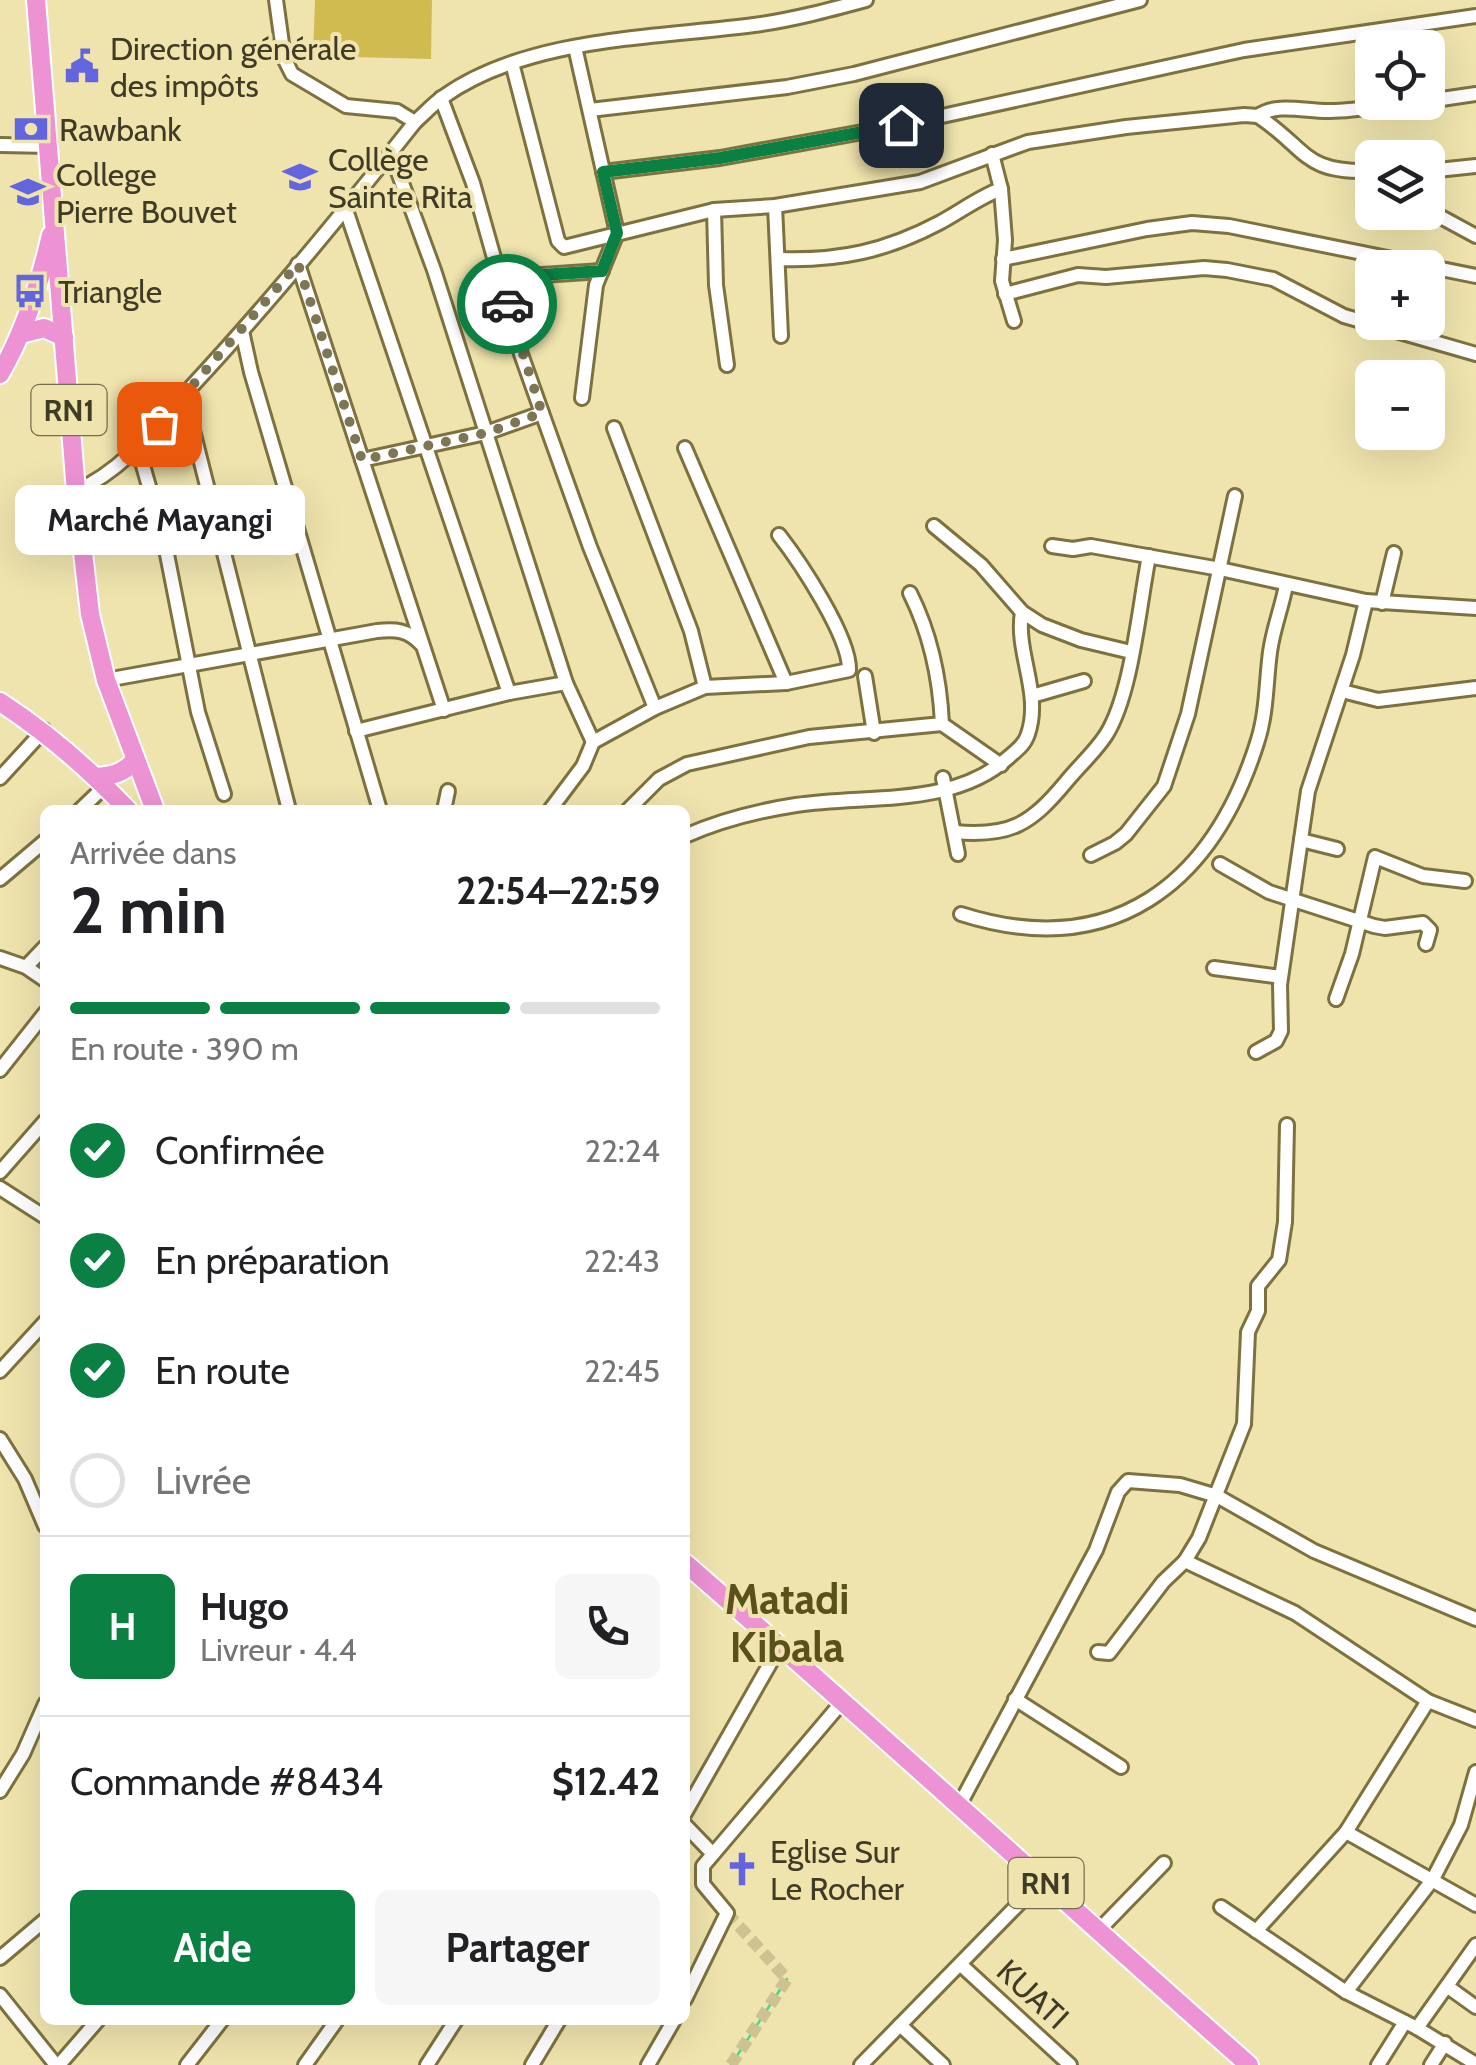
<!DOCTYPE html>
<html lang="fr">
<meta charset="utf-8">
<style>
body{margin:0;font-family:Cabin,sans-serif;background:#f6f6f6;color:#202124;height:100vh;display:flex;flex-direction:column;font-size:38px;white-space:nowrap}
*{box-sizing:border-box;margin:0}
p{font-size:32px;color:#757577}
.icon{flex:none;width:55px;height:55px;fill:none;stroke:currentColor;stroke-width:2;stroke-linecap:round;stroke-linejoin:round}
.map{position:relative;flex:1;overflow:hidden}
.sheet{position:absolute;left:40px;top:805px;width:650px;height:1220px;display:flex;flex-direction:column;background:#fff;border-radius:15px;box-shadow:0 10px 40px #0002}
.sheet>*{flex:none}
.tools{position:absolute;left:1355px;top:30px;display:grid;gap:20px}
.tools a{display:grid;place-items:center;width:90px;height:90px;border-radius:15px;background:#fff;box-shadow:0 10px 40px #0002;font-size:50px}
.pin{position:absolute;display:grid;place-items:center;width:85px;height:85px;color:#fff;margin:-42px;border-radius:20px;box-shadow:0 5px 15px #0006}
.courier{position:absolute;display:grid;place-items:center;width:100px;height:100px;margin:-50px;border:8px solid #0b8043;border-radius:50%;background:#fff;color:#222;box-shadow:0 2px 12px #0007}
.bubble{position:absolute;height:70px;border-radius:15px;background:#fff;box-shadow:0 10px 40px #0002;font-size:32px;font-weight:700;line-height:70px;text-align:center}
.summary em{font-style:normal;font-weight:700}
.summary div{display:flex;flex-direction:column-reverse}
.summary{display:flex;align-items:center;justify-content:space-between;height:170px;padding:0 30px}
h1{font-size:65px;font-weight:700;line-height:75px}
.bar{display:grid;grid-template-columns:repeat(4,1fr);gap:15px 10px;align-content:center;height:120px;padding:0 30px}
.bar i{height:12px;border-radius:8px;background:#e0e0e0}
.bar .current{background:#0b8043}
.bar p{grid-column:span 4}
.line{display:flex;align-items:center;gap:25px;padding:0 30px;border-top:2px solid #e0e0e0}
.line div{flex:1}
.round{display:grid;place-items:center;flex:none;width:105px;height:105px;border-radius:15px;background:#f6f6f6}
ol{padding:0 30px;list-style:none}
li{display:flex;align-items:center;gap:30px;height:110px}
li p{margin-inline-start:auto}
li .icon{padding:10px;border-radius:50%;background:#0b8043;color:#fff;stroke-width:4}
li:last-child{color:#757577}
li i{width:55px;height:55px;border:5px solid #e0e0e0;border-radius:50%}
.button{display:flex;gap:20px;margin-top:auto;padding:20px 30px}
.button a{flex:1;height:115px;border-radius:15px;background:#0b8043;color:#fff;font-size:40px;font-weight:700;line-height:115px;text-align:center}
.button a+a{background:#f6f6f6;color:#202124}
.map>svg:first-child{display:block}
.pitch{fill:#d0bb51}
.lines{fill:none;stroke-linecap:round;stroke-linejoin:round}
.stream{stroke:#44d892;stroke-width:2.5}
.minor-tunnel{stroke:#ccc292;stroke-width:12;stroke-dasharray:12 6;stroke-linecap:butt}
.minor-casing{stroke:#7d723f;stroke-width:18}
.highway-casing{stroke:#fff;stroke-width:22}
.minor{stroke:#fff;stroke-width:12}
.highway{stroke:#ed93d4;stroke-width:18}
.done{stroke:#7d7655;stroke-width:10;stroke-dasharray:0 18}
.route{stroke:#0b8043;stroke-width:12}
.labels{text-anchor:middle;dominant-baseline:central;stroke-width:8;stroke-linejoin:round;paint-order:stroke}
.shield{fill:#efe4ad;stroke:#746e4e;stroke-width:2.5}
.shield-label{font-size:30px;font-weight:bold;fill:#3f3b25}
.poi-label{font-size:32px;fill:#3f3b25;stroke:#efe4ad;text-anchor:start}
.street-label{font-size:32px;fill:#3f3b25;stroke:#efe4ad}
.district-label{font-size:42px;font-weight:bold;fill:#5a501b;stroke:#efe4ad}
</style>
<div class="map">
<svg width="1476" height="2065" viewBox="0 0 1476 2065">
<rect width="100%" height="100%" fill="#efe4ad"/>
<polygon class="pitch" points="315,0 432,0 431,59 313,56"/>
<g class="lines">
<polyline class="stream" points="731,2065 787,1979"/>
<polyline class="minor-tunnel" points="727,1913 787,1979 731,2065"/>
<g class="minor-casing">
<g id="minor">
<polyline points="276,0 284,58 292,74 346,106 397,111 415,122"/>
<polyline points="575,47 617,233 596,285 582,398"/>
<path d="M512 63 558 241 564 247 714 210 775 206 920 182 1028 142 1126 127 1244 115 1258 116C1276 102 1308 112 1330 111 1357 111 1384 105 1411 102"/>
<polyline points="441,98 473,183 521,354 542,413 590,547 655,708"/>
<polyline points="1428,101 1476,94"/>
<polyline points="590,110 787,87 854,74 1140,0"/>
<path d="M1258 116C1309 150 1302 173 1372 171"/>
<polyline points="0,145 50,146"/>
<polyline points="391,153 434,270 566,683 593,742"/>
<polyline points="992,154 1001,189 1005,240 1002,281 1014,321"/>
<polyline points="1428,171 1476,166"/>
<polyline points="603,172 720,158 901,125 1244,50 1476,16"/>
<polyline points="775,206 781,336"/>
<polyline points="345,207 509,693"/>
<polyline points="714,210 716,285 727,365"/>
<polyline points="1428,210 1476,236"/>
<path d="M780 259C839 261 886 251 939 223 960 212 979 197 1001 189"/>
<polyline points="1003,259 1147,229 1192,223 1229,226 1476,276"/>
<polyline points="298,264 444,710"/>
<polyline points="503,286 527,276 602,271"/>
<polyline points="1005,294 1078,275 1106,277 1204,268 1227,270 1273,279 1344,316 1476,354"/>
<polyline points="242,331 251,372 380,810"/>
<polyline points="184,395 289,810"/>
<polyline points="614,428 691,631 705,687"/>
<polyline points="138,448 164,539 198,712 224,794"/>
<polyline points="685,448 786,683"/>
<polyline points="362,460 486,433 542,413"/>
<path d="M76 491C126 469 157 425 193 385 271 301 344 212 415 122 424 114 433 104 443 97 527 37 656 38 754 25 792 20 829 10 866 0"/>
<polyline points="934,526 981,565 1022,612 1042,625 1081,640 1131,652"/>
<polyline points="1052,546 1073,549 1091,546 1220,569 1366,601 1476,608"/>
<polyline points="1382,603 1394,553"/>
<polyline points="865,676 874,733"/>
<path d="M106 680 377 631C396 629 408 630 421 644"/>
<polyline points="1342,691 1378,700 1476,688"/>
<polyline points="1032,696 1084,681"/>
<polyline points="942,724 1001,765"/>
<polyline points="356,731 509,693 566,683"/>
<polyline points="0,778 44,730"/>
<polyline points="943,778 958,854"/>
<polyline points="80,810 105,786"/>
<polyline points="444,810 448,791"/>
<path d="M550 810 583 766 593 742 655 708 705 687 786 683 849 670C850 637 800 562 779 535"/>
<path d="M628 810 659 779 687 764 809 737 942 724C940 680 930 633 910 593"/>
<path d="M955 832C1011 837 1031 824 1066 782 1079 766 1095 752 1106 735 1132 694 1139 606 1149 556"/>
<path d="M685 836C721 820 757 811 796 805 867 794 953 808 1009 757 1017 750 1025 744 1028 734 1042 693 1015 652 1022 612"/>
<polyline points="1301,840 1337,849"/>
<polyline points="1091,855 1115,843 1126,834 1164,786 1188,714 1235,496"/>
<polyline points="1220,864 1269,892 1374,926 1385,928 1423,923 1430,930 1426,944"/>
<polyline points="0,879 45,841"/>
<path d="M961 914C1112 962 1212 885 1257 743 1267 713 1266 682 1270 652 1273 629 1282 607 1286 585"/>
<polyline points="0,958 26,967 45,980"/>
<polyline points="26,967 45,947"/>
<polyline points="1214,968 1281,977"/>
<polyline points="1336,999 1352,954 1375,857 1423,876 1465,881"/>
<polyline points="1256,1052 1276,1041 1281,1031 1280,985 1308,791 1353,655 1366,601"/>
<polyline points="0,1070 45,1013"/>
<polyline points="0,1172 45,1121"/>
<polyline points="0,1188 45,1217"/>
<polyline points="0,1371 45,1322"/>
<polyline points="0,1439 25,1479 45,1526"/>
<polyline points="1185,1561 1295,1613 1428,1701 1476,1720"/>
<polyline points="1098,1652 1109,1653 1163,1582 1185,1561 1199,1538 1244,1424 1248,1332 1258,1311 1258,1286 1279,1260 1285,1222 1287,1125"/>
<polyline points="1015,1699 1121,1767"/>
<polyline points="0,1791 23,1754 45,1704"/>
<polyline points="960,1804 1096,1550 1118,1492 1128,1481 1180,1485 1217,1496 1314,1551 1476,1619"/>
<polyline points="685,1813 780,1646"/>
<polyline points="685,1825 712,1853"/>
<polyline points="1346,1832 1476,1905"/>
<polyline points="1221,1907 1346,1992 1417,2028 1476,2064"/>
<polyline points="1099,1930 1164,1863"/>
<polyline points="1256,1931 1346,1832 1428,1701"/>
<polyline points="0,1958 45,1920"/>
<polyline points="960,1964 1070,2065"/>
<polyline points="1448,1987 1476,2007"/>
<polyline points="1346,1992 1433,1879 1461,1825 1476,1772"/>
<polyline points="0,1995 56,2065"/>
<polyline points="685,1999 727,1913 703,1884 703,1866 843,1701"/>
<polyline points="900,2025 943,2065"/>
<polyline points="1417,2028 1476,1945"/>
<polyline points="59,2065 98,2020"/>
<polyline points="187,2065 222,2020"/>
<polyline points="305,2065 337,2020"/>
<polyline points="427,2065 456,2020"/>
<polyline points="532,2065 559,2020"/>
<polyline points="648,2065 674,2020"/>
<polyline points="861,2065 1042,1880"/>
<polyline points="1378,2065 1405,2022"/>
<polyline points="1431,2065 1445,2043"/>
</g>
</g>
<g class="highway-casing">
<g id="highway">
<polyline points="36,0 76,491 90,614 106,680 155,810"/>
<polyline points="21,334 44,328 64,337"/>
<path d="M0 374C25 331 40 283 51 235"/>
<path d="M0 702C48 733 88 768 128 810"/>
<path d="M96 777C112 776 124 773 134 761"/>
<path d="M685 1563C875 1728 1060 1898 1249 2065"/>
</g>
</g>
<use href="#minor" class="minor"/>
<use href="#highway" class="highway"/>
</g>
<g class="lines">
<polyline class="done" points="159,424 298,264 362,460 486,433 542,413 507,304"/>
<polyline class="route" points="507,304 503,286 527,276 602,271 617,233 603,172 720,158 901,125"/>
</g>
<defs>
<g id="civic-bare" transform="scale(2.7)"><path d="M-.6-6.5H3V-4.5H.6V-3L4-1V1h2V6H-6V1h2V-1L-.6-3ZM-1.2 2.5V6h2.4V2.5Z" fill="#6265dd" stroke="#efe4ad" stroke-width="2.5" paint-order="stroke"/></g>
<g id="bank-bare" transform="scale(2.7)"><path d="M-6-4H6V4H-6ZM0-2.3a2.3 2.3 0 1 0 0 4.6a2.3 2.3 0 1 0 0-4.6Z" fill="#6265dd" stroke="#efe4ad" stroke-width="2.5" paint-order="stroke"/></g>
<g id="school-bare" transform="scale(2.7)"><path d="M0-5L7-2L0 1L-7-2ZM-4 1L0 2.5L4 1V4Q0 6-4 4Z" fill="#6265dd" stroke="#efe4ad" stroke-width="2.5" paint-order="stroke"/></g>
<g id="bus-bare" transform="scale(2.7)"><path d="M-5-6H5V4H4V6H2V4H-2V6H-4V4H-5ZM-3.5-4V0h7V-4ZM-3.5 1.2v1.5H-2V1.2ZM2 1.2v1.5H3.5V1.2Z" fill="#6265dd" stroke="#efe4ad" stroke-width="2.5" paint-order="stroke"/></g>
<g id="church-bare" transform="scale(2.7)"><path d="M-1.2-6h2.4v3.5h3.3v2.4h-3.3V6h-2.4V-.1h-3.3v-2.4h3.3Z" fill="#6265dd" stroke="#efe4ad" stroke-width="2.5" paint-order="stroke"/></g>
</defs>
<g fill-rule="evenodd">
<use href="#civic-bare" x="82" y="66"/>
<use href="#bank-bare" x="31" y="129"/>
<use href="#school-bare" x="300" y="177"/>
<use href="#school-bare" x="28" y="192"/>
<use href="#bus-bare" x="30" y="291"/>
<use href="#church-bare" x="742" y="1869"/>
</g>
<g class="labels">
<g class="shield">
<rect x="31.5" y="385" width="75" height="50" rx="8"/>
<rect x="1008.5" y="1858" width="75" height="50" rx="8"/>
</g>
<g class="shield-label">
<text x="69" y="410">RN1</text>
<text x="1046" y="1883">RN1</text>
</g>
<g class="poi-label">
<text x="110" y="48">Direction générale<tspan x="110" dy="37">des impôts</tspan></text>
<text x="59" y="129">Rawbank</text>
<text x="328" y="159">Collège<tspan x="328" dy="37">Sainte Rita</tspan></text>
<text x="56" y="174">College<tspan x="56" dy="37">Pierre Bouvet</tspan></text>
<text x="58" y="291">Triangle</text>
<text x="770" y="1851">Eglise Sur<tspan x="770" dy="37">Le Rocher</tspan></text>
</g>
<g class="street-label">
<text transform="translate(1033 1994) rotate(43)">KUATI</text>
</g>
<g class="district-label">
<text x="787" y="1599">Matadi<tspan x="787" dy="48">Kibala</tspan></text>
</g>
</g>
</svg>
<div class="tools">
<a><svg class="icon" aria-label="locate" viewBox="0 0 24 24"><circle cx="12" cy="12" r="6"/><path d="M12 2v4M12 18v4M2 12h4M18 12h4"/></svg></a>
<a><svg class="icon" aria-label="layers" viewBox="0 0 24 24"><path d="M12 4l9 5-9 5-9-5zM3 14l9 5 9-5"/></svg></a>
<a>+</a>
<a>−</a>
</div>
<div class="pin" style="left:159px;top:424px;background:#ea580c"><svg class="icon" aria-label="bag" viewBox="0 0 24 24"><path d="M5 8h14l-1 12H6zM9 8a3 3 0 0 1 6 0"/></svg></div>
<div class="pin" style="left:901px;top:125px;background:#1f2937"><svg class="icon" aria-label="home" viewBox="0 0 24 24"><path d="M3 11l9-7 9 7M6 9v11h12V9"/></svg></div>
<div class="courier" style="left:507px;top:304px"><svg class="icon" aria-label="car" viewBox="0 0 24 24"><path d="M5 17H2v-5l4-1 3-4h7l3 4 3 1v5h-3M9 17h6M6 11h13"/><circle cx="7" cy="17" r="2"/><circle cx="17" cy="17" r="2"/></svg></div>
<div class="bubble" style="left:15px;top:485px;width:290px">Marché Mayangi</div>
<section class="sheet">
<div class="summary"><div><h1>2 min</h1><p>Arrivée dans</p></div><em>22:54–22:59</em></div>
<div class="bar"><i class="current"></i><i class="current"></i><i class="current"></i><i></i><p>En route · 390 m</p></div>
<ol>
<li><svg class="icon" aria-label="check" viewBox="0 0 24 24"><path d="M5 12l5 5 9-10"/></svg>Confirmée<p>22:24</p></li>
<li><svg class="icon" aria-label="check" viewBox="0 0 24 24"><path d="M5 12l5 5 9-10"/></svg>En préparation<p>22:43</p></li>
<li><svg class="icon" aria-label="check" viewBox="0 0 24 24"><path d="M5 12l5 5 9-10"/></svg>En route<p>22:45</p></li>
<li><i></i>Livrée</li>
</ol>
<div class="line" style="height:180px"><b class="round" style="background:#0b8043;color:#fff">H</b><div><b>Hugo</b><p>Livreur · 4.4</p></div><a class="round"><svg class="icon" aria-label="phone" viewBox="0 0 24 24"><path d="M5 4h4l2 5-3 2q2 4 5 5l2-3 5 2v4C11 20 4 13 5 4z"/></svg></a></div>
<div class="line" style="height:130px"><div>Commande #8434</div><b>$12.42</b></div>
<div class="button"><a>Aide</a><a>Partager</a></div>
</section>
</div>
